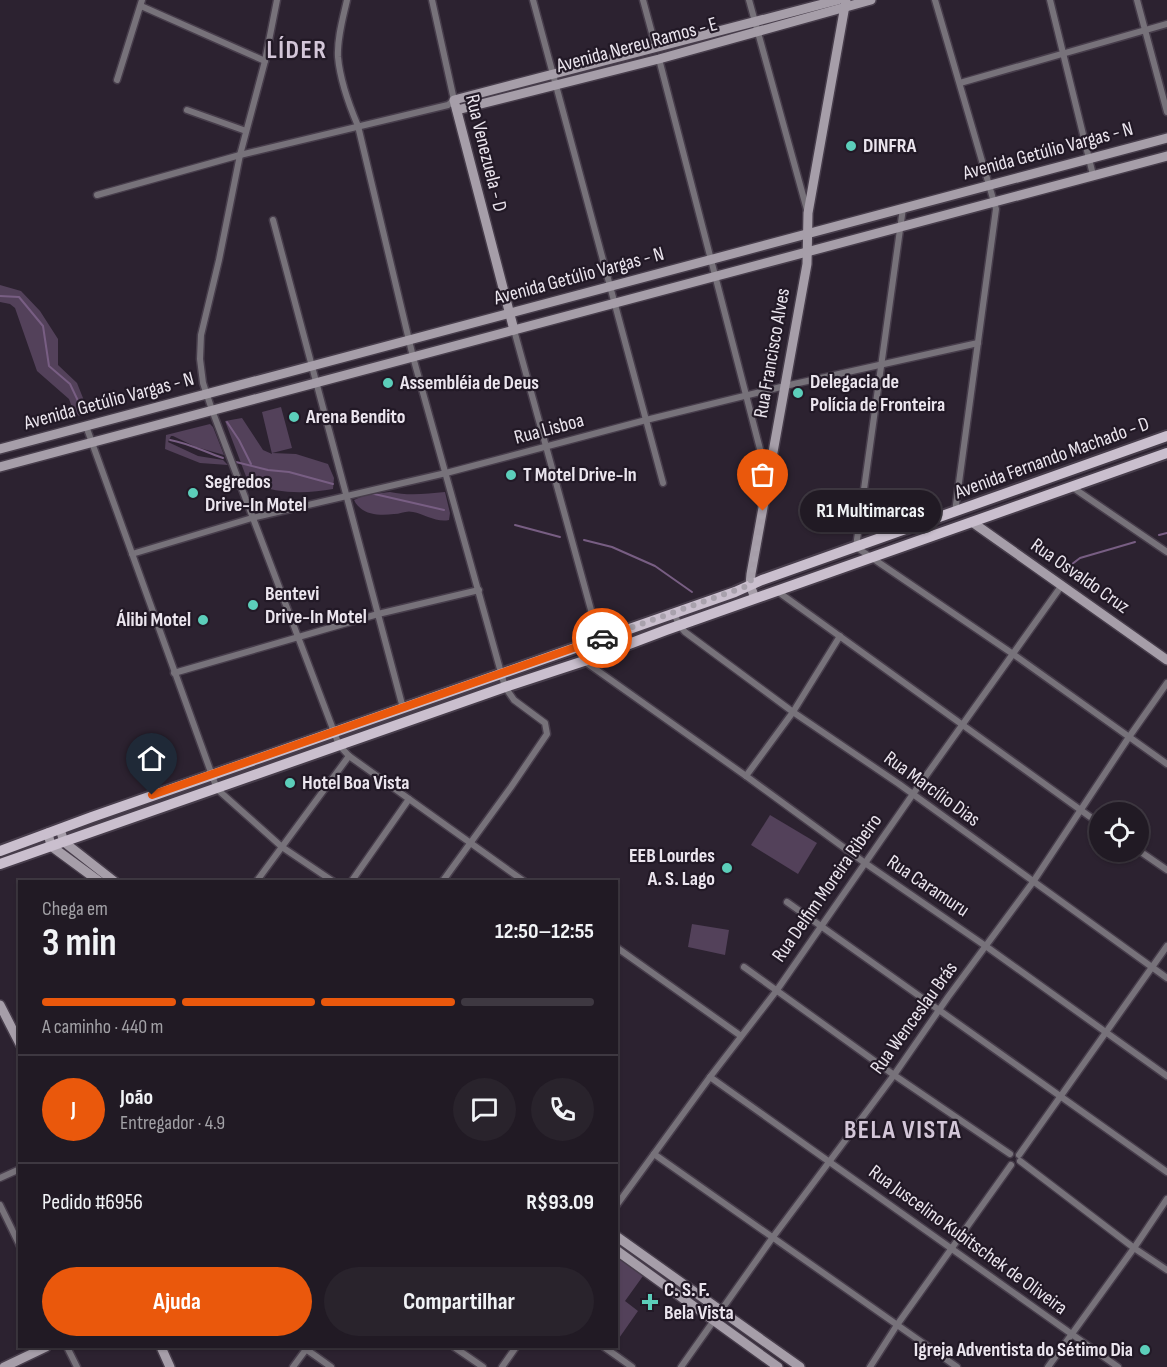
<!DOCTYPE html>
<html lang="pt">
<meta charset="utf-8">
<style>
body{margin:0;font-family:"Sofia Sans Condensed",sans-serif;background:#29232c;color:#f1f3f6;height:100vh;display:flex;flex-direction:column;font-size:22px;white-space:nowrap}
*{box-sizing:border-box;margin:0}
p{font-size:20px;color:#a2a1a6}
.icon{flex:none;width:33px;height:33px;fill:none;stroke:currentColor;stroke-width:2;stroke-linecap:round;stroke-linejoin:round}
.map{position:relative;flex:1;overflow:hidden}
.drawer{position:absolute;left:18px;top:880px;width:600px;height:468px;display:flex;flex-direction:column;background:#211a24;border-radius:0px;box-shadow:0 2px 4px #0004,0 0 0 2px #3e3841}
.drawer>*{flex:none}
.controls{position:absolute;left:1089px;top:802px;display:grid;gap:12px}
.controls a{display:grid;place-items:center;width:60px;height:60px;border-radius:50%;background:#211a24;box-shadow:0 2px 4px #0004,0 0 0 2px #3e3841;font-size:30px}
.pin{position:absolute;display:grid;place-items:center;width:51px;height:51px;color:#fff;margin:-62px -26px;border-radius:50% 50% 50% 0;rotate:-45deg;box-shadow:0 0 6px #0007}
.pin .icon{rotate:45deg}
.courier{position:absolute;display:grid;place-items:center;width:60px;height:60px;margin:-30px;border:4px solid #ea580c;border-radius:50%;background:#fff;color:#222;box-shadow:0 2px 8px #0007}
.bubble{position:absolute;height:42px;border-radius:21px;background:#211a24;box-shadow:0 2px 4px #0004,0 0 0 2px #3e3841;font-size:20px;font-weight:700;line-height:42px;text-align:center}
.headline em{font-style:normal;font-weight:700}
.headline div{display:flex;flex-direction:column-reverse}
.headline{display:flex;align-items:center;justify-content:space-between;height:102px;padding:0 24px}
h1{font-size:39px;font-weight:700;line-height:45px}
.bar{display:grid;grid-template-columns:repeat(4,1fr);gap:9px 6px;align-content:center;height:72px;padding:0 24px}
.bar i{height:8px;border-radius:4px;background:#3e3841}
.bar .selected{background:#ea580c}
.bar p{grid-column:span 4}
.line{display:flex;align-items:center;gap:15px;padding:0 24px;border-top:2px solid #3e3841}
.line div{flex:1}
.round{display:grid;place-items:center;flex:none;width:63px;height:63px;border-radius:32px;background:#29232c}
.action{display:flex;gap:12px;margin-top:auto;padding:12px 24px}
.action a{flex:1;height:69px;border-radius:36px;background:#ea580c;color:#fff;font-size:24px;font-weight:700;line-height:69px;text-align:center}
.action a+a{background:#29232c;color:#f1f3f6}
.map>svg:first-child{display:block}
.green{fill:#53415a}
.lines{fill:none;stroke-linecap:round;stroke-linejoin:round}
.stream{stroke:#785e83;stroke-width:2}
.street-casing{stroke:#473d4b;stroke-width:9}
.secondary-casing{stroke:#473d4b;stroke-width:12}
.primary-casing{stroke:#473d4b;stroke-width:14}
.street{stroke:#77727a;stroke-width:6}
.secondary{stroke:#a69ea9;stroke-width:9}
.primary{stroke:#cabfce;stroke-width:10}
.done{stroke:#a8a1ac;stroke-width:6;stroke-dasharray:0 10.8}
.route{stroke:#ea580c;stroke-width:8}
.poi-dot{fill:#5cceba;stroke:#221926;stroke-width:2}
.labels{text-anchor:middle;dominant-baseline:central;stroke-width:4.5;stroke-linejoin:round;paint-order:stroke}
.street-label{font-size:20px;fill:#ebe5ee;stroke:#221926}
.poi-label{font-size:20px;font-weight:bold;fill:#ebe5ee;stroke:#221926;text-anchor:start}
.district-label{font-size:26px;font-weight:bold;letter-spacing:1.5px;fill:#d3c6d8;stroke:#221926}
</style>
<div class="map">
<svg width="1167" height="1367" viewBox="0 0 1167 1367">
<rect width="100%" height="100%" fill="#2c2230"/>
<g class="green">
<polygon points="0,285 21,291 40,311 58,339 58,365 77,383 87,408 79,416 73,410 69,399 37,371 15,308 10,304 0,302"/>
<path d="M281 407 292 448 272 453 296 454 328 464 334 478 333 489C306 494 271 495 247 479L225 421 242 418 263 450 272 454 262 412Z"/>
<polygon points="210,424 213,427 224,455 196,447 173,436 171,436 168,442 198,456 223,460 228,465 200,463 165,449 166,435"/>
<path d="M390 492C408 496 426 494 445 492L450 513 449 520C437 523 424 514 413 512 406 510 401 514 394 514 379 516 361 515 354 500L365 495Z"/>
<polygon points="770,815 817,843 798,874 751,845"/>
<polygon points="692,924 729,930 725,955 688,947"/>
<polygon points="617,1257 643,1276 625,1301 638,1311 617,1341"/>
</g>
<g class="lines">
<g class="stream">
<polyline points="0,296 19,297 43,326 49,366 70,384 80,405"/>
<polyline points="227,422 239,440 251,464"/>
<path d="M170 440C188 443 205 452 223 458"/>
<polyline points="236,462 268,470 289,472 333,484"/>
<polyline points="370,493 444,510"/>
<polyline points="515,525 560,537"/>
<polyline points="1159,535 1167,533"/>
<polyline points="584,540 612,547 655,566 692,592"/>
<polyline points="1063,571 1080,558 1135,542"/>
</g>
<g class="street-casing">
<g id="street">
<polyline points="277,0 265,61 240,155 219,260 201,335 200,359 203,383 212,410 339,745 349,756 525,882"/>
<path d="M347 0C343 18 337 38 338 57 340 80 349 105 358 126L413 357 505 687 514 700 545 723 547 734 511 787 442 882"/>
<polyline points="533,0 663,483"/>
<polyline points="643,0 656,48"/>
<polyline points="749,0 807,210"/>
<polyline points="935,0 996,209 955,512"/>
<polyline points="1050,0 1093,175"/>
<polyline points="1137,0 1167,112"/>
<polyline points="141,6 265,61"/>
<polyline points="659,59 767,476"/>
<polyline points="117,80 142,0"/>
<polyline points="960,83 1167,24"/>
<polyline points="187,110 246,131"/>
<polyline points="97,195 240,155 448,105 454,100 432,0"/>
<polyline points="903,208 856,547 1013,654 1167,764"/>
<polyline points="273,220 403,708"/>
<polyline points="514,330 599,639"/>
<polyline points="86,426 217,789 282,847 334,882"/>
<polyline points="1072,487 1167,552"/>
<polyline points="132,554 252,518 446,473 646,420 785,386 978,343"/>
<polyline points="777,591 1100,824"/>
<polyline points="674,613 679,625 685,632 793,712 899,784 1167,978"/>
<polyline points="584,661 746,776 865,863 987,947 1167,1076"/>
<polyline points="174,673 378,614 479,590"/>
<polyline points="746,776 793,712 840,636"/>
<polyline points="1138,850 1167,870"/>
<polyline points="256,882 349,756"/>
<polyline points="351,882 409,799"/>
<polyline points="787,902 1167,1172"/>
<polyline points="616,947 741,1036"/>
<polyline points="744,967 894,1075 1010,1154"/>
<polyline points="710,1077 1118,1367"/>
<polyline points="654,1154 957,1367"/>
<polyline points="1019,1155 1167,946"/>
<polyline points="1020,1161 1134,1248 1167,1270"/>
<polyline points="0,1178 20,1169"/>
<polyline points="0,1205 20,1246"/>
<polyline points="616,1206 710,1077 777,990 913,794 1062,585"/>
<polyline points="67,1347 77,1367"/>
<polyline points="303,1347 331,1367"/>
<polyline points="454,1347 483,1367"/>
<polyline points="604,1347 632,1367"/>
<polyline points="293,1367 307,1348"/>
<polyline points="502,1367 516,1347"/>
<polyline points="681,1367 773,1237 894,1075 948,997 1033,882 1129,737 1167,683"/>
<polyline points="870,1367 897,1325 1011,1165"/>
<polyline points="1048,1367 1134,1248 1167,1199"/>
</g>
</g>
<g class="secondary-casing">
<g id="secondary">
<polyline points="457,110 659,59 871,0"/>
<polyline points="514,330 454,100 838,0"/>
<polyline points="0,449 1167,138"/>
<polyline points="0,467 1167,156"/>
<polyline points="972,522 1167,660"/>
<polyline points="755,598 750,585 751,574 807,264 808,213 846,0"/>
<polyline points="60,829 64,842 115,882"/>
<polyline points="48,833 51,846 100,882"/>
<polyline points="0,1005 20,1044"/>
<polyline points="616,1236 800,1367"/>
<polyline points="616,1250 778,1367"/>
<polyline points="161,1347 170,1367"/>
<polyline points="4,1367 46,1347"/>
</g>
</g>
<g class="primary-casing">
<g id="primary">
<polyline points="0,851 92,817 735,592 762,580 1167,436"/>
<polyline points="0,864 505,687 584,661 666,630 1167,453"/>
</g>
</g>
<use href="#street" class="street"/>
<use href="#secondary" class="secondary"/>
<use href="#primary" class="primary"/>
</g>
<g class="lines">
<polyline class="done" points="602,638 750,585 763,511"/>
<polyline class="route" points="152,795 602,638"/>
</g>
<g class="poi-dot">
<circle cx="851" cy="146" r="6"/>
<circle cx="388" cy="383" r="6"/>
<circle cx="798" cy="393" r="6"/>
<circle cx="294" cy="417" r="6"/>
<circle cx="511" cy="475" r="6"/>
<circle cx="193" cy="493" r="6"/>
<circle cx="253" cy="605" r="6"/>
<circle cx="203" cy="620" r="6"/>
<circle cx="290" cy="783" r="6"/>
<circle cx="727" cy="868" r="6"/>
<path d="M647 1293h6v6h6v6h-6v6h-6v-6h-6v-6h6z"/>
<circle cx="1145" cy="1350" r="6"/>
</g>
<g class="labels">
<g class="street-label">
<text transform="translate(637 45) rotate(-15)">Avenida Nereu Ramos - E</text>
<text transform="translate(1048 151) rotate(-15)">Avenida Getúlio Vargas - N</text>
<text transform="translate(486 153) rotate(76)">Rua Venezuela - D</text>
<text transform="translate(579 276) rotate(-15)">Avenida Getúlio Vargas - N</text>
<text transform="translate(772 353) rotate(-80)">Rua Francisco Alves</text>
<text transform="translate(109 401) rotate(-15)">Avenida Getúlio Vargas - N</text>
<text transform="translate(549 429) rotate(-15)">Rua Lisboa</text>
<text transform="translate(1052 458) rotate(-20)">Avenida Fernando Machado - D</text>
<text transform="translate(1080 576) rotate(35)">Rua Osvaldo Cruz</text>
<text transform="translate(932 789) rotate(36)">Rua Marcílio Dias</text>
<text transform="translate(928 886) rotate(34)">Rua Caramuru</text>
<text transform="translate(827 888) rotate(-55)">Rua Delfim Moreira Ribeiro</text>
<text transform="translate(914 1018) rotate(-54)">Rua Wenceslau Brás</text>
<text transform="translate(968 1240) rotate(36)">Rua Juscelino Kubitschek de Oliveira</text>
</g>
<g class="poi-label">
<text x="863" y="146">DINFRA</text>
<text x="810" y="382">Delegacia de<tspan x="810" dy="23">Polícia de Fronteira</tspan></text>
<text x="400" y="383">Assembléia de Deus</text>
<text x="306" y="417">Arena Bendito</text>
<text x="523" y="475">T Motel Drive-In</text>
<text x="205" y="482">Segredos<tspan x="205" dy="23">Drive-In Motel</tspan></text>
<text x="265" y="594">Bentevi<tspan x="265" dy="23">Drive-In Motel</tspan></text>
<text x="191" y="620" text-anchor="end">Álibi Motel</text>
<text x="302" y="783">Hotel Boa Vista</text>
<text x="715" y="856" text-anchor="end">EEB Lourdes<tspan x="715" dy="23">A. S. Lago</tspan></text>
<text x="664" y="1290">C. S. F.<tspan x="664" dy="23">Bela Vista</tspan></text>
<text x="1133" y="1350" text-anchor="end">Igreja Adventista do Sétimo Dia</text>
</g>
<g class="district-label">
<text x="297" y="50">LÍDER</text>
<text x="903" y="1130">BELA VISTA</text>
</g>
</g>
</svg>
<div class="controls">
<a><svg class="icon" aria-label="locate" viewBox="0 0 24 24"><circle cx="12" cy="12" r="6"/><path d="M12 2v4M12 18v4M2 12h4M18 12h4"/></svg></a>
</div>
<div class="pin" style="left:763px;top:511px;background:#ea580c"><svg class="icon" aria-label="bag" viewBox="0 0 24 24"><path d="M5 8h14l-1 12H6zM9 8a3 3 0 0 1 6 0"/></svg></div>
<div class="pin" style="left:152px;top:795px;background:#1f2937"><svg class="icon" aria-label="home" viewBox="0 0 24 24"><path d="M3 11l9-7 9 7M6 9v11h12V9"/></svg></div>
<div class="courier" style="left:602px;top:638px"><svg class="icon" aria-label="car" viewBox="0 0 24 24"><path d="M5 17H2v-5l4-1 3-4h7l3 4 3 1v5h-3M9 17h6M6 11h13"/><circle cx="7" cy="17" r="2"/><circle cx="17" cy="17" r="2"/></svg></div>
<div class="bubble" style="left:800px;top:490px;width:141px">R1 Multimarcas</div>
<section class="drawer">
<div class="headline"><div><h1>3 min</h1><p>Chega em</p></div><em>12:50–12:55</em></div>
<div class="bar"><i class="selected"></i><i class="selected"></i><i class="selected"></i><i></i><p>A caminho · 440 m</p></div>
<div class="line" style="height:108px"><b class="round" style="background:#ea580c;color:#fff">J</b><div><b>João</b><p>Entregador · 4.9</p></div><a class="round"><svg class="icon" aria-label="chat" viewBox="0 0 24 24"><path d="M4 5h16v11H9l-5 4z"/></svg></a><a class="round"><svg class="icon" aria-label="phone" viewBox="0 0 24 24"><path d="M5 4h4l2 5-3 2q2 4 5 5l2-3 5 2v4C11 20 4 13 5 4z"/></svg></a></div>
<div class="line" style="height:78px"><div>Pedido #6956</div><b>R$93.09</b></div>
<div class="action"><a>Ajuda</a><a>Compartilhar</a></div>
</section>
</div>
